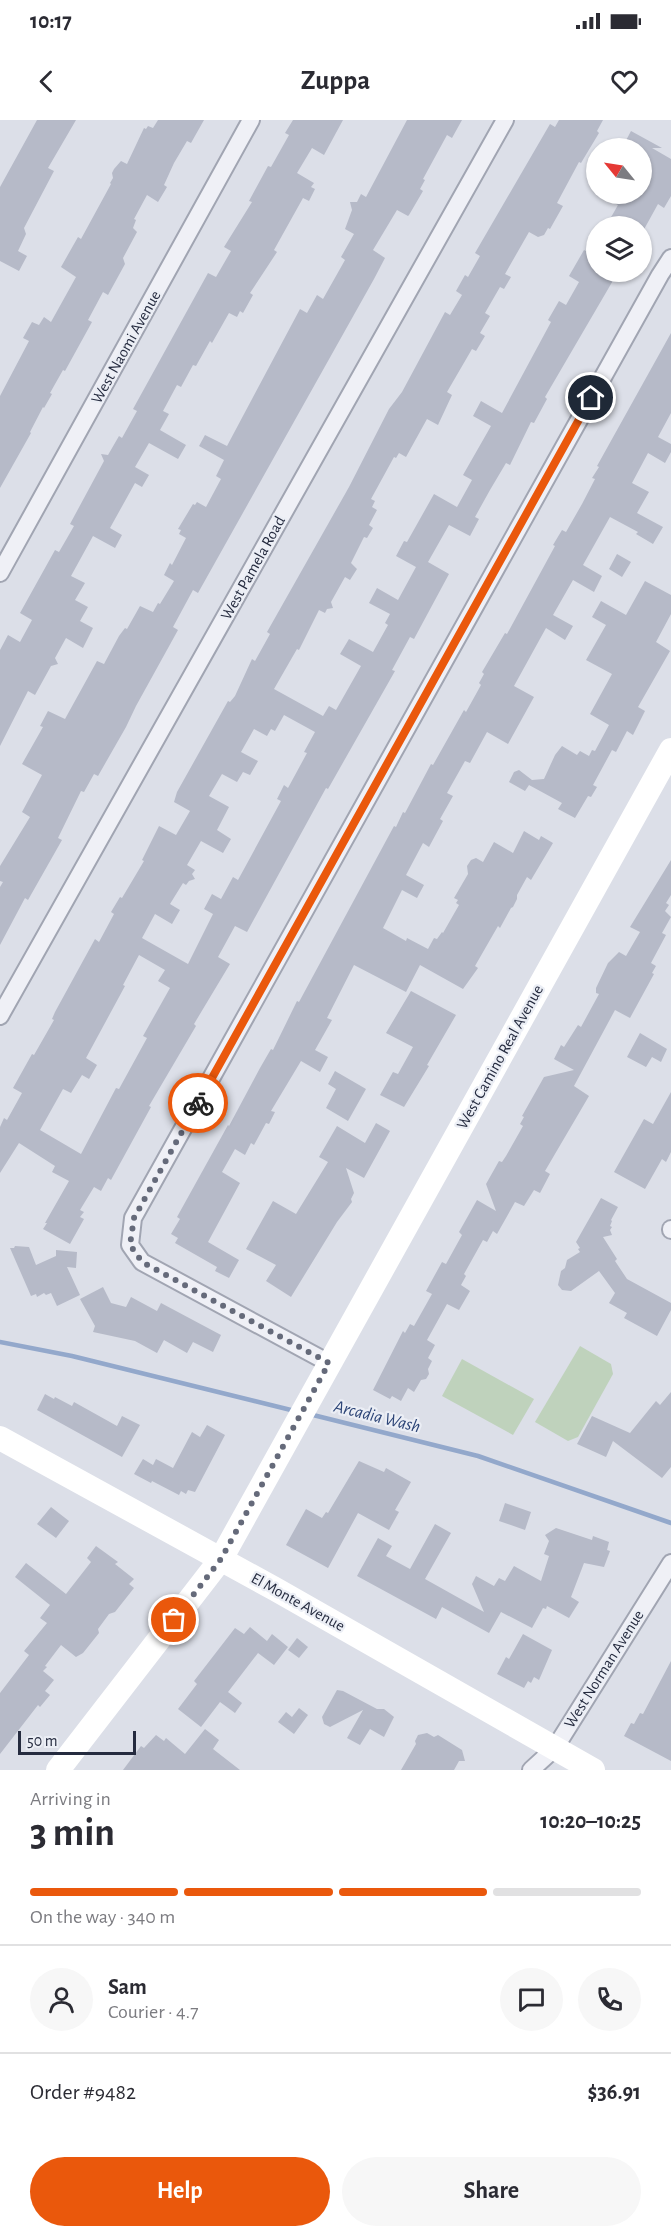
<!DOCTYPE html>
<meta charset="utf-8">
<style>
body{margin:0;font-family:"Alegreya Sans",sans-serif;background:#f7f7f7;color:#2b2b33;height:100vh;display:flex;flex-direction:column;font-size:22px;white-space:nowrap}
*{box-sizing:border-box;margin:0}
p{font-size:20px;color:#7c7c81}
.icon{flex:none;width:33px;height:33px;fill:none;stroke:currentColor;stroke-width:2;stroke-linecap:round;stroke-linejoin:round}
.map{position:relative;height:1650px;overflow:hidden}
.panel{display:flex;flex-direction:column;background:#fff;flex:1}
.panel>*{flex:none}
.needle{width:39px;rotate:300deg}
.controls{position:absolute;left:586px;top:18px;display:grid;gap:12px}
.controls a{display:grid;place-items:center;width:66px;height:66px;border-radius:50%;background:#fff;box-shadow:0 2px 4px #0004;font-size:30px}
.scale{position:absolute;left:18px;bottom:15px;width:118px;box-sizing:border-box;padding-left:6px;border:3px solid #252b3f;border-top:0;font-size:16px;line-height:21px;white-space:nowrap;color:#252b3f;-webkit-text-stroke:4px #ebeef5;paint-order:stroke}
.pin{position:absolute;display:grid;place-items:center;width:51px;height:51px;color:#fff;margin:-26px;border:3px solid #fff;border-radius:50%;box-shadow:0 2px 6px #0007}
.courier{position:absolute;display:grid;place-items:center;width:60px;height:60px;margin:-30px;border:4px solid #ea580c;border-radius:50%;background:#fff;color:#222;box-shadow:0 2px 8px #0007}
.head em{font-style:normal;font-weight:700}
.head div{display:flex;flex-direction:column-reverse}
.head{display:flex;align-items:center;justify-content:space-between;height:102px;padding:0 30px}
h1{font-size:39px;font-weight:700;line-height:45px}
.bar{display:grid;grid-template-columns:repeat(4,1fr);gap:9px 6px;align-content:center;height:72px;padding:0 30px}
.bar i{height:8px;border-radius:4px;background:#e1e1e2}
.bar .selected{background:#ea580c}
.bar p{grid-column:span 4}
.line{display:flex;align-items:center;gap:15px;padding:0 30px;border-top:2px solid #e1e1e2}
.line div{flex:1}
.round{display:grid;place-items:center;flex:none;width:63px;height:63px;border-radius:32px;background:#f7f7f7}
.button{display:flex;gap:12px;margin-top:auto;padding:12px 30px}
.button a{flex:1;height:69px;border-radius:36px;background:#ea580c;color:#fff;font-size:24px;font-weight:700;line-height:69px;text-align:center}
.button a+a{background:#f7f7f7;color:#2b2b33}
.status{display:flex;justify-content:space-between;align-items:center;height:42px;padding:0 30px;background:#fff;direction:ltr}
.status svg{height:16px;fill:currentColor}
header{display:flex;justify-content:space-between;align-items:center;height:78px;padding:0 30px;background:#fff;font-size:27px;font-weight:700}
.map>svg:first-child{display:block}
.green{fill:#bfd2bc}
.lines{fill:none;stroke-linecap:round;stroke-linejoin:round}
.stream{stroke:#93a8cb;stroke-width:4.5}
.building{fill:#b6bac8;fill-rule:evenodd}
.street-casing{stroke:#a1a5b2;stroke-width:20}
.street{stroke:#eff0f6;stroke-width:16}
.secondary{stroke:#fff;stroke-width:24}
.done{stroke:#656a7a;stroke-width:6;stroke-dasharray:0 10.8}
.route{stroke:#ea580c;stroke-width:8}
.labels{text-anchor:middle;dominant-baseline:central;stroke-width:4.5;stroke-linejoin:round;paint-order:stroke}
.street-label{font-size:16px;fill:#252b3f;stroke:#ebeef5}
.water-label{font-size:18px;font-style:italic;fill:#2c4476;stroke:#ebeef5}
</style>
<div class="status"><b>10:17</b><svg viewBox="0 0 49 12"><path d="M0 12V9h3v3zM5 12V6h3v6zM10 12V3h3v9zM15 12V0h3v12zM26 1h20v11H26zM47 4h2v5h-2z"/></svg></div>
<header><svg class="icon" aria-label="back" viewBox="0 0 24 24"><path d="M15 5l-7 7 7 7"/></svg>Zuppa<svg class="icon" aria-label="heart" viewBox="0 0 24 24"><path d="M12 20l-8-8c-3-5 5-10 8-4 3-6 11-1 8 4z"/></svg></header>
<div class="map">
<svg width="671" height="1650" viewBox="0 0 671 1650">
<rect width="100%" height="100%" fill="#dcdfe8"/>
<g class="green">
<polygon points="580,1226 611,1244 613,1254 578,1317 568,1321 535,1302"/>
<polygon points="462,1239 534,1279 513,1315 442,1276"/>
</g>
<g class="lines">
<g class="stream">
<polyline points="0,1222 72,1236 295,1291"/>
<polyline points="309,1294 478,1336 671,1403"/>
</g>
</g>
<g class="building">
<polygon points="37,0 76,0 48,48 54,51 24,108 26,114 18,131 27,136 19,151 0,141 0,67"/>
<polygon points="158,0 204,0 191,23 187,21 174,43 164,65 167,67 158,82 147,75 134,99 136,100 133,108 137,112 123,138 125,144 108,175 103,172 88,200 92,202 65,251 63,250 50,273 52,274 44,288 43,287 30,312 31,313 0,368 0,276 29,221 23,218 32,202 39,205 44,197 51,202 76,157 61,147 78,117 81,119 111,64 110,63 113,58 112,53 114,49 121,41 127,44 144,8 146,9 148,6 153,8"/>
<polygon points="293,0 343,0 324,35 312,28 297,53 314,63 311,67 315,69 309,81 303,78 274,130 277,132 250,173 253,175 243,193 240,191 237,197 229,193 212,223 210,221 196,246 193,245 181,267 177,265 163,291 169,294 160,310 186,325 178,339 149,323 135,347 149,355 142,367 135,363 110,408 122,415 115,428 93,416 71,456 85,463 75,480 88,487 80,501 93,508 83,528 66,518 55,538 58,544 51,546 35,575 28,571 0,626 0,530 8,515 20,522 32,500 20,493 55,430 59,432 74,406 70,404 104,341 101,334 108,335 119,316 122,318 137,291 133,289 208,153 216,157 231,131 224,127 252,82 249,81 268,46 271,47 289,15 285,13"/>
<polygon points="407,0 462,0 452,18 447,15 423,59 425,60 420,69 423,71 409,95 408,96 397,90 373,130 385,138 374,159 198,473 193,470 173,507 178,510 136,586 126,607 98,656 94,654 84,672 81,671 58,718 62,720 28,780 25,778 0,825 0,767 3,762 0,761 0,746 30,697 22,692 42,655 22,644 43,607 40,606 48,591 65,599 97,541 104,544 119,516 125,508 127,509 140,486 153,492 158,483 160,484 174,461 164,455 170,443 172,445 186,418 179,414 181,410 178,409 193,384 195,385 197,382 206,387 221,359 216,356 224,340 199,326 205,315 227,326 300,189 307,193 317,175 323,179 345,140 341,137 354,114 345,109 352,90 350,82 357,82 361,74 366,77"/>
<path d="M559 0H603L597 11 599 13 581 43 579 42 557 83 563 86 550 109 548 108 544 115 538 117 529 112 505 154 511 157 504 169 500 167 485 193 490 196 480 213 485 216 476 231 472 229 447 272 452 275 438 305 427 299 406 337 399 333 396 338 394 337 371 379 375 381 372 387 377 390 369 405 373 408 367 418 364 417 351 443 357 449 350 460 345 457 331 482 333 488 327 489 325 493 319 490 299 530 297 529 274 569 323 596 329 586 336 590 361 546 340 534 349 519 373 532 388 505 385 503 390 494 369 483 377 468 398 480 416 447 396 436 404 421 407 422 434 374 457 387 472 360 463 355 491 306 473 296 481 281 502 293 551 202 548 200 559 181 566 185 579 162 569 156 584 130 597 137V152H618L545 277 547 279 534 303 531 302 510 345 506 343 490 370 475 397 479 399 470 416 449 405 428 442 449 454 414 519 410 517 392 550 395 551 328 669 326 668 247 812 235 806 218 837 230 844 194 904 196 906 149 986 151 987 111 1060 108 1058 101 1071 94 1067 80 1090 84 1092 80 1097 84 1099 70 1124 43 1109 47 1103H45L69 1061 52 1052 55 1046 19 1023 0 1053V1007L4 998 7 1000 22 973 13 968 32 934 34 935 54 900 52 899 55 892 95 819 99 822 114 794 111 792 120 777 122 778 144 741 142 740 159 706 176 715 190 691 174 682 177 672 228 581 230 582 235 576 252 539 255 541 270 514 267 512 349 367 389 289 402 272 445 192 450 195 462 175 456 171 465 155 468 157 480 136 475 133 550 4 555 7ZM284 595 315 612 304 632 307 633 288 668 284 665 277 679 281 681 238 760 233 757 221 779 212 774 204 789 213 794 188 844 142 818 155 794 172 804 180 790 170 784 183 763 186 765 189 761 195 759 192 754 195 750 187 745 201 721 223 733 231 719 217 710 229 687 209 676 222 654 237 662 243 652 250 655 258 641 241 632 254 609 267 616 271 609 275 611ZM139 835 165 850 158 861 170 868 143 916 147 918 119 969 116 968 81 1034 40 1010 63 969 71 973 82 955 89 959 97 945 86 938 125 866 123 865Z"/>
<polygon points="631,11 662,28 652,28 671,39 671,76 664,88 658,84 642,113 642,106 606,106 618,85 597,74 642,74 642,28 622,28"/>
<polygon points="671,213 671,293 658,317 671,324 671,332 665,343 648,333 632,363 649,372 637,393 663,407 653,424 636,414 638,412 610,397 583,445 602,456 594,472 573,460 553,495 573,506 565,520 546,508 514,566 534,577 508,624 487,612 470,643 465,641 447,673 453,676 440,699 443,701 429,727 423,723 406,755 424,765 417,778 402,770 383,808 406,821 407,818 428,829 434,818 437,819 442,812 443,813 459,785 456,783 458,780 454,778 468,754 467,746 471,740 476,738 483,742 494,722 513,733 524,711 539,720 541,716 553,723 531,760 527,757 517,775 517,779 513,787 511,788 500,808 498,806 475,846 478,848 463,869 420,845 406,872 354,845 327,898 332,900 315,930 328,937 320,952 301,941 271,991 275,992 269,1004 266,1003 254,1025 251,1023 245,1035 235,1029 222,1052 240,1063 208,1122 239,1140 229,1158 215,1151 217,1147 175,1123 178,1118 171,1114 180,1099 177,1097 228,1005 229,1006 260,948 271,929 273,930 297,881 299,882 394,706 396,707 403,692 405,693 431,644 433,645 464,590 466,592 481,565 479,563 484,554 482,552 505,513 507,514 555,426 553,425 562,410 566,412 582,384 595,359 592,358 599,347 597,346"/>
<polygon points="617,434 631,442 622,457 609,449"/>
<polygon points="645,461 671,475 671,494 656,522 670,531 638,587 645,591 633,615 627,611 616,632 612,630 593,665 597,667 591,677 588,676 575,698 558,689 562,683 529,665 525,671 509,662 514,652 519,650 532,660 544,659 555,635 562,626 577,635 580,631 589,636 592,630 595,631 609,605 590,594 612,554 586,540 606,505 592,497 601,481 626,495"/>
<polygon points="671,740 671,775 666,783 669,785 665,791 671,797 662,813 666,815 651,843 656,846 652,853 654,854 630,898 615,890 574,966 589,976 545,1051 550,1054 540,1073 534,1070 524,1086 515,1082 497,1114 493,1111 487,1122 483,1120 464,1154 466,1156 461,1165 470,1171 459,1190 447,1184 427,1220 435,1225 428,1238 432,1241 428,1249 429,1254 426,1259 421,1260 414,1272 408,1268 401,1281 392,1276 390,1279 373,1270 403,1211 405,1213 410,1204 414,1206 432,1174 426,1171 442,1142 446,1144 462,1115 459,1112 477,1080 496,1091 486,1064 499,1041 502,1042 506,1036 523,1006 520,1004 524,997 522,996 544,957 574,950 554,939 561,925 564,927 578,905 581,907 599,874 596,873 596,868 608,843 619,832 626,836 640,812 630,807"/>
<polygon points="411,871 456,895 427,945 429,946 404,987 380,975 393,952 398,954 413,927 386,913"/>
<polygon points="640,913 667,929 661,942 652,937 646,947 627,937"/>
<polygon points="335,951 366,969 348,1001 326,988 336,969 328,964"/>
<polygon points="671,972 671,1032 666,1042 662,1039 645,1069 614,1052 644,999 653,1004"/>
<polygon points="376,1003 390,1011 364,1058 346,1048 354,1073 351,1079 352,1082 337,1102 291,1177 266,1161 276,1145 246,1129 273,1081 296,1094 328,1042 319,1037 337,1006 365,1023"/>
<polygon points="601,1078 618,1087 611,1100 612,1101 610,1106 612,1107 610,1110 612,1115 603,1117 617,1139 615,1141 627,1159 671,1183 671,1190 657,1216 624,1198 627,1193 609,1183 615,1173 599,1151 571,1171 562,1170 558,1165 561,1151 565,1148 567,1140 580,1132 578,1129 580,1128 576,1122"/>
<polygon points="15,1126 29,1127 36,1145 56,1136 56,1130 77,1132 76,1148 67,1147 80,1175 57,1186 51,1173 46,1175 44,1173 37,1177 36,1174 31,1176 10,1128 14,1128"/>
<polygon points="103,1167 111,1183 126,1187 131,1177 157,1191 161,1183 221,1215 213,1232 193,1222 187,1233 164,1220 157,1233 135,1221 93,1212 95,1206 80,1179"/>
<polygon points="671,1272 671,1347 662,1358 613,1321 606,1337 577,1324 592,1296 630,1313 656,1281 660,1285"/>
<polygon points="45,1274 54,1279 55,1277 72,1286 74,1282 117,1306 122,1296 140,1305 122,1337 37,1290"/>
<polygon points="207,1305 225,1315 195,1372 188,1370 186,1374 181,1371 179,1375 152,1361 151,1363 134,1354 143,1339 153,1345 156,1339 173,1348 192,1312 200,1317"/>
<polygon points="359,1341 384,1352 386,1348 411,1362 395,1390 399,1392 389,1410 358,1393 328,1448 286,1425 306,1389 322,1398 326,1392 328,1393"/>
<polygon points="505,1383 531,1392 525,1410 499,1401"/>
<polygon points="51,1387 69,1401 56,1418 37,1404"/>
<polygon points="435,1404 451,1413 425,1459 484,1492 472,1464 476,1456 494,1466 499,1458 505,1461 514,1446 541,1461 549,1436 544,1434 549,1421 545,1415 556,1408 592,1420 593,1416 609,1422 607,1430 610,1431 604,1447 584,1443 571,1477 579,1482 569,1498 547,1486 546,1489 543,1488 532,1508 501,1492 489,1513 442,1487 436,1499 357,1456 378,1418 392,1426 386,1436 410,1449"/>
<polygon points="96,1426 118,1442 115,1444 134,1459 129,1464 134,1468 115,1492 109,1494 98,1509 99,1513 83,1533 76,1537 61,1525 45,1546 47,1547 43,1551 54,1560 45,1571 50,1575 40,1587 38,1585 0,1634 0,1573 29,1535 24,1531 47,1503 40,1498 50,1485 15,1457 26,1443 66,1474 91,1442 87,1438"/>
<polygon points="250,1507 267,1521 272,1514 288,1527 274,1545 258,1533 228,1572 242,1583 235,1593 220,1582 201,1607 178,1589 197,1564 194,1561 235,1508 244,1514"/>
<polygon points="523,1514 552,1530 539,1560 534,1557 531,1563 528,1561 524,1568 497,1554 506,1537 509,1539"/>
<polygon points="297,1518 308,1527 299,1538 288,1530"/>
<polygon points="671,1541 671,1641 624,1616 631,1603 634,1604 640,1593 643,1594"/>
<polygon points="337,1570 343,1571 377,1589 384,1589 394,1597 384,1617 370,1609 360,1625 347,1618 363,1590 330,1607 324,1604 322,1597"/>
<polygon points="299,1588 308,1595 294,1614 278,1602 286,1592 292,1597"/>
<polygon points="205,1609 219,1620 213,1629 240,1650 123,1650 141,1626 144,1628 156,1615 164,1621 166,1618 185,1634"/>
<polygon points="427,1613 434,1617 438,1615 462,1630 465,1641 459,1641 454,1650 401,1650 416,1624 415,1621 418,1615"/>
</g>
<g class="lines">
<g class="street-casing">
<g id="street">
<polyline points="0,453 251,0"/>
<polyline points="0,896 505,0"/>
<polyline points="671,1110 671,1109"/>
<polyline points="329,1243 142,1142 130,1125 133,1098 660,155 671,138"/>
<polyline points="531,1650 555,1628 671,1443"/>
</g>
</g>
<use href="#street" class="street"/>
<g class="secondary">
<polyline points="0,1318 275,1469 593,1650"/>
<polyline points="58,1650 221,1439 671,630"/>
</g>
</g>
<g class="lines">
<polyline class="done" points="174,1500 221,1439 329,1243 142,1142 130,1125 134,1098 198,983"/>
<polyline class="route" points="198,983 591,278"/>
</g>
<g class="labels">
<g class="street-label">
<text transform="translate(126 227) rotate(-61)">West Naomi Avenue</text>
<text transform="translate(253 448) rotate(-61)">West Pamela Road</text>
<text transform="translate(500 937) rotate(-61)">West Camino Real Avenue</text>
<text transform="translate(298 1482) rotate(29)">El Monte Avenue</text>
<text transform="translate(604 1549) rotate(-58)">West Norman Avenue</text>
</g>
<g class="water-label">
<text transform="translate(377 1297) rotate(14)">Arcadia Wash</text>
</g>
</g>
</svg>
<div class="controls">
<a><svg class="needle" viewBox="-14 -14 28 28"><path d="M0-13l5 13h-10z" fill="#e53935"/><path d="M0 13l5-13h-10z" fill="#7c7c81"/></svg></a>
<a><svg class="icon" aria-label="layers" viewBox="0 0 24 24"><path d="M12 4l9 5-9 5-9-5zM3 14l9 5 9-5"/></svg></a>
</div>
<div class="scale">50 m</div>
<div class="pin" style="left:174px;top:1500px;background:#ea580c"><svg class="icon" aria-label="bag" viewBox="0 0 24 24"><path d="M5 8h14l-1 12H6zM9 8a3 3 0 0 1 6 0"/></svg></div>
<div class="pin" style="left:591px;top:278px;background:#1f2937"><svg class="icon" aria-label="home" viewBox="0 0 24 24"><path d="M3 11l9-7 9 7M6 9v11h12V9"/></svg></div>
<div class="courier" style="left:198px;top:983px"><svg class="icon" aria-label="bike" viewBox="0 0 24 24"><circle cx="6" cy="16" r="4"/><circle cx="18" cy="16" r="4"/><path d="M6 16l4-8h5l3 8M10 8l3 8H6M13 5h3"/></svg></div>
</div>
<section class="panel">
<div class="head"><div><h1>3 min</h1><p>Arriving in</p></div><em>10:20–10:25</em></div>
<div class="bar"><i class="selected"></i><i class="selected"></i><i class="selected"></i><i></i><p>On the way · 340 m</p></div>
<div class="line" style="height:108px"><a class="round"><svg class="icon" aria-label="person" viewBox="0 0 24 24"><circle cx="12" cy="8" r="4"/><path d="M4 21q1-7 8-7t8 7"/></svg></a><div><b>Sam</b><p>Courier · 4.7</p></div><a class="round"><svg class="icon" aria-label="chat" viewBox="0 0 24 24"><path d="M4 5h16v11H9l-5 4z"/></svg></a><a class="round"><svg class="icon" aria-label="phone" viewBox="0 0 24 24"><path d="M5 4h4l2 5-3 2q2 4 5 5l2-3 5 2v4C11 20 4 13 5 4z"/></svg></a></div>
<div class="line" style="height:78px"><div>Order #9482</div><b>$36.91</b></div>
<div class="button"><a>Help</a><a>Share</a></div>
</section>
